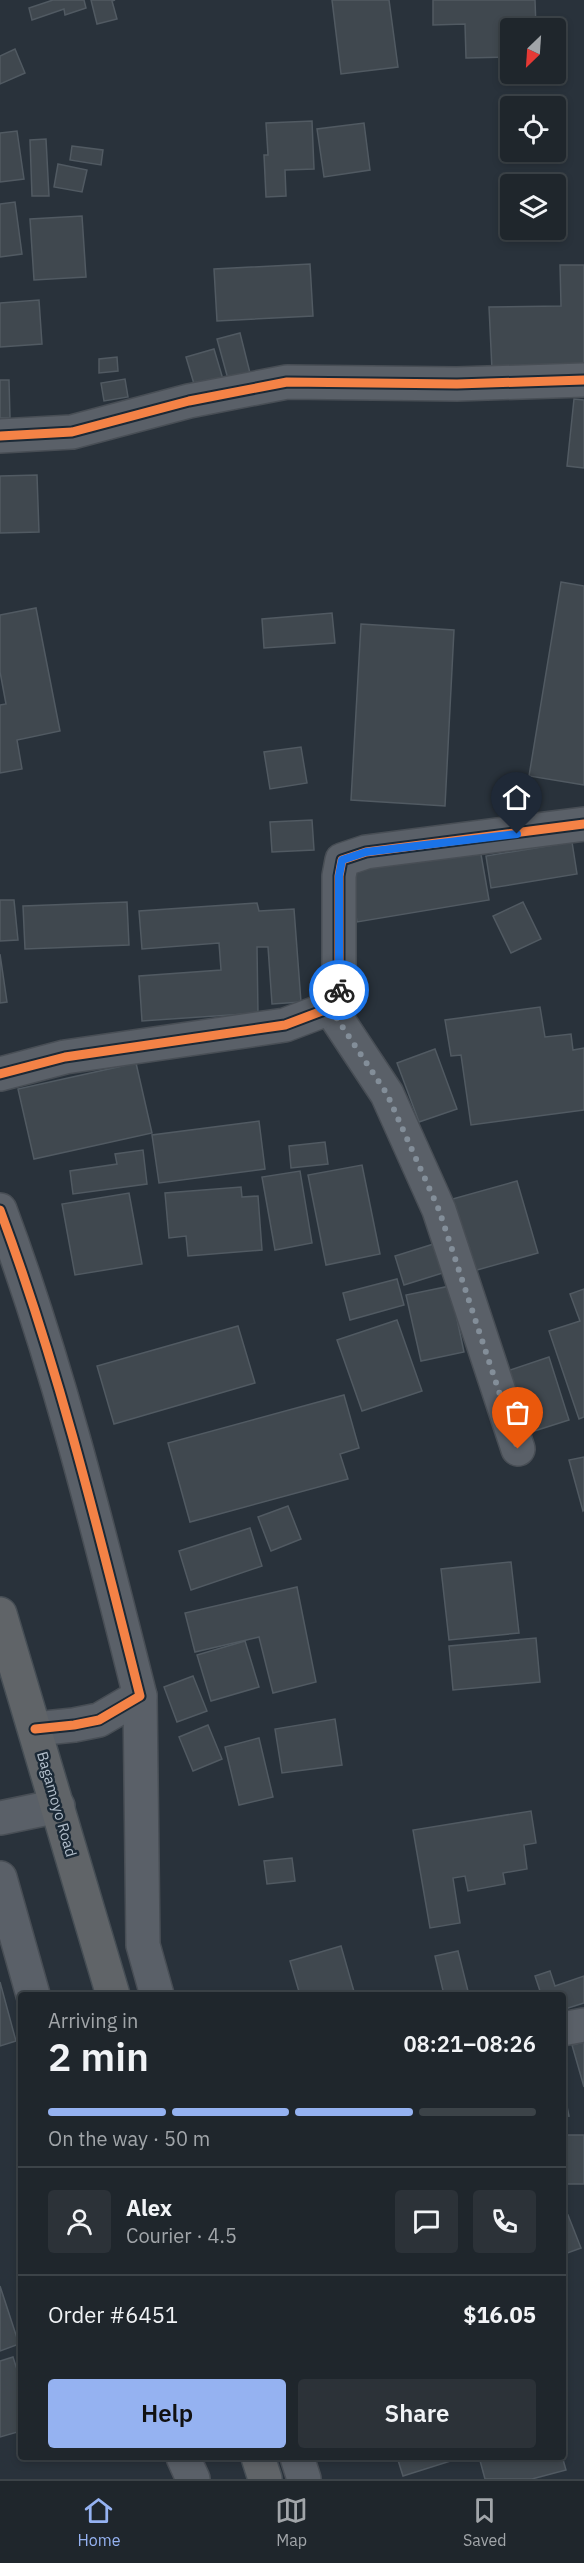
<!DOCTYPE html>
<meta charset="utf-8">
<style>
body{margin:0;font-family:"IBM Plex Sans",sans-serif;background:#2c3238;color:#f1f3f6;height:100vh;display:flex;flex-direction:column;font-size:22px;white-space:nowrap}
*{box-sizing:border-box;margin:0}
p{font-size:20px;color:#a1a5a9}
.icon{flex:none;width:33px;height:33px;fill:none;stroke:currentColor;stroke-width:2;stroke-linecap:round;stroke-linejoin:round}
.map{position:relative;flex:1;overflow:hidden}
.details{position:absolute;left:18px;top:1992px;width:548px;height:468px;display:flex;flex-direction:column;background:#1f262c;border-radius:6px;box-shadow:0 3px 9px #0003,0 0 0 2px #3c4348}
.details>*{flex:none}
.needle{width:39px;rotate:205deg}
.controls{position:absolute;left:500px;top:18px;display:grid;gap:12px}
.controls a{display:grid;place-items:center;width:66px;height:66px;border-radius:6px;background:#1f262c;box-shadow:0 3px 9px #0003,0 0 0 2px #3c4348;font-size:30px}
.pin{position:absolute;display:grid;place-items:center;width:51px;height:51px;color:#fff;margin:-62px -26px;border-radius:50% 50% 50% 0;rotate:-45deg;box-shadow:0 0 6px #0007}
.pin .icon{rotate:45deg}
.courier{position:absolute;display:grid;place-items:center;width:60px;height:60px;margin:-30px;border:4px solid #1a73e8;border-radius:50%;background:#fff;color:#222;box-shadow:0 2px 8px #0007}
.head em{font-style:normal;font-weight:600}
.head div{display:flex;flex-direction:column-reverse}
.head{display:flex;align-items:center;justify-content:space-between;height:102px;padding:0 30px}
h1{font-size:39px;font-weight:600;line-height:45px}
.bar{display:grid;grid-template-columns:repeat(4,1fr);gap:9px 6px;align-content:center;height:72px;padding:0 30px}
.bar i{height:8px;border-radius:4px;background:#3c4348}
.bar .active{background:#95b2f1}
.bar p{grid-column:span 4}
.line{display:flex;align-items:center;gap:15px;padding:0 30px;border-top:2px solid #3c4348}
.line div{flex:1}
.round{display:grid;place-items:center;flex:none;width:63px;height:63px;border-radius:6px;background:#2c3238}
.primary-button{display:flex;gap:12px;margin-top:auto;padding:12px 30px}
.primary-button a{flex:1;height:69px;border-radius:6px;background:#95b2f1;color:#111;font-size:24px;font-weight:600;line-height:69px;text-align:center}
.primary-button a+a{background:#2c3238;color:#f1f3f6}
.tab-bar{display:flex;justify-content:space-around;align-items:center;height:84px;border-top:2px solid #3c4348;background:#1f262c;font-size:16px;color:#a1a5a9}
.tab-bar a{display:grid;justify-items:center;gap:3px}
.tab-bar .active{color:#95b2f1}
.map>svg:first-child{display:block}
.building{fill:#40484f;stroke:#515a62;stroke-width:1.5}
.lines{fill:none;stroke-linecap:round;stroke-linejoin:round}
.minor-casing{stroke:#484e55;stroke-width:36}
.highway-casing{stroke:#464e55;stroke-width:36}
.minor{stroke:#5a6068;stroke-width:33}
.highway{stroke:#606468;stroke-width:33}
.cycleway-casing{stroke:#1b2936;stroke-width:13}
.cycleway{stroke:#f48246;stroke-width:9}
.done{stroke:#838e99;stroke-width:6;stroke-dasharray:0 10.8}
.route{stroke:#1a73e8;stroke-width:8}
.labels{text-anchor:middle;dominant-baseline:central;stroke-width:5;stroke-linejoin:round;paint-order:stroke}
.street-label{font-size:15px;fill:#b3bfcc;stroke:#1b2936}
</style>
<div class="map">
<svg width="584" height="2479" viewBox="0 0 584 2479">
<rect width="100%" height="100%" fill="#29323b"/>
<g class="building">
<polygon points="53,0 84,0 86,8 65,15 64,9 32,20 29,8"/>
<polygon points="91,0 115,0 112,1 117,19 97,24"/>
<polygon points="332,0 389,0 398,67 341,74"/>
<polygon points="433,0 535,0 536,28 510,28 510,57 466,58 465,24 433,25"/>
<polygon points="15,49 25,73 0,84 0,56"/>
<polygon points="312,121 314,169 285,170 286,196 266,197 264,155 268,155 266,123"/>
<polygon points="364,123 370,170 324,177 317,129"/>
<polygon points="17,131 24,179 0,182 0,133"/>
<polygon points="46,139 49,196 32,196 30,140"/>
<polygon points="72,146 103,150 101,165 70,160"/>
<polygon points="58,164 87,170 82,192 54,187"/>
<polygon points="15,202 22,254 0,257 0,204"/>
<polygon points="82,216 86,277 34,280 30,219"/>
<polygon points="310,264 313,316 217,321 214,269"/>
<polygon points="560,265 584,265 584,368 492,370 489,307 561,306"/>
<polygon points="39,300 42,344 0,347 0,303"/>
<polygon points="240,333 250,373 228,379 217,339"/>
<polygon points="214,349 225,386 197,394 186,357"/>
<polygon points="117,357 118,371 99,373 99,359"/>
<polygon points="125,379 128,397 104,401 101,383"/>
<polygon points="0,380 9,380 10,418 0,418"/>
<polygon points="574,399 584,400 584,468 567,466"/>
<polygon points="37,475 39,532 0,533 0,476"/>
<polygon points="561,582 584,586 584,785 529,776"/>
<polygon points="36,608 60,731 17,740 22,769 0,773 0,705 6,704 0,672 0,615"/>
<polygon points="332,613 335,643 264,648 262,619"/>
<polygon points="361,624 454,630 445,806 351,800"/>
<polygon points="301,747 307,783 270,789 264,752"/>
<polygon points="312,820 314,850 272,852 270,822"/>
<polygon points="572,842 577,874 491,888 486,856"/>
<polygon points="479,843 489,900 357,922 347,864"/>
<polygon points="0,900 14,900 18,940 0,941"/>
<polygon points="127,902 129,945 25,949 23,906"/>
<polygon points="523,902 541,939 511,953 493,916"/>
<polygon points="257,903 259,911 294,909 301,1002 272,1004 268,947 257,947 258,1013 142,1021 139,976 221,970 219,943 142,949 139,911"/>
<polygon points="0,954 7,1002 0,1003"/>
<polygon points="540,1007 545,1037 571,1034 573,1050 584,1048 584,1110 471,1125 461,1055 451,1056 445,1020"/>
<polygon points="435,1049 457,1109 419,1122 397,1063"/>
<polygon points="136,1063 152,1133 34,1159 18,1089"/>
<polygon points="259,1121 265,1169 159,1183 152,1135"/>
<polygon points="325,1142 328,1164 291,1168 289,1146"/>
<polygon points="143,1150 147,1184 73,1194 70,1171 117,1164 115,1154"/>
<polygon points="362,1165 380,1254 326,1265 308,1175"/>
<polygon points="300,1171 312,1243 275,1250 262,1177"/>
<polygon points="517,1181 538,1253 470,1272 449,1200"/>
<polygon points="241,1187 242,1197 258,1196 262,1250 188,1256 186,1236 169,1238 165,1193"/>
<polygon points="129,1193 142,1264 75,1275 62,1204"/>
<polygon points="440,1242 449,1271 404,1285 395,1256"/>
<polygon points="397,1279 404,1305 350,1320 343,1293"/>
<polygon points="450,1286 464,1352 421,1361 406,1295"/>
<polygon points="584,1289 584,1417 579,1419 549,1331 580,1321 570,1294"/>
<polygon points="397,1320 422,1391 362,1411 337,1340"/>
<polygon points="238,1326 255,1383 114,1424 97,1366"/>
<polygon points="549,1357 569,1420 528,1433 507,1371"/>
<polygon points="344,1395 359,1448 340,1454 348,1479 190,1522 168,1443"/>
<polygon points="584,1457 584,1510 583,1511 569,1460"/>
<polygon points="288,1506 301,1539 271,1551 258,1517"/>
<polygon points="250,1528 262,1566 191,1590 179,1551"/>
<polygon points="511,1562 519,1633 449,1640 441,1569"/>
<polygon points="297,1587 316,1682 273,1693 259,1637 195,1652 185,1613"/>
<polygon points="536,1638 540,1682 453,1690 449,1646"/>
<polygon points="245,1641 259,1687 211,1701 197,1655"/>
<polygon points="193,1676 207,1711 177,1722 164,1687"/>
<polygon points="335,1719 342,1765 282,1773 275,1729"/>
<polygon points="208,1725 222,1759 193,1771 179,1737"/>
<polygon points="259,1738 273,1797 239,1805 225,1747"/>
<polygon points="531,1811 536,1843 524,1845 527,1869 503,1873 505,1884 468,1891 465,1876 453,1878 460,1923 430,1928 413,1830"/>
<polygon points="292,1858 295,1881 267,1884 264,1861"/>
<polygon points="341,1946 355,1995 300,1995 290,1961"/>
<polygon points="458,1951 469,1995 444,1995 435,1956"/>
<polygon points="550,1971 555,1986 584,1976 584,2003 562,2010 562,1995 538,1995 541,1994 535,1976"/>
<polygon points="0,1982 16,2041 0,2046"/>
<polygon points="584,2042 584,2087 572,2045"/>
<polygon points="562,2082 569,2116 562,2117"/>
<rect x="562" y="2135" width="22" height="49"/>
<polygon points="568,2215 581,2248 562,2255 562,2217"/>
<polygon points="0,2286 19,2344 0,2351"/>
<polygon points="13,2357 21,2382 21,2431 0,2437 0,2361"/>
<polygon points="562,2456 566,2470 532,2479 485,2479 479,2457"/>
<polygon points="397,2457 457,2457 457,2459 403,2476"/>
</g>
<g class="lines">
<g class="minor-casing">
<g id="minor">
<polyline points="0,436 72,432 189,401 287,382 457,384 584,380"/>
<polyline points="330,1008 387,1094 439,1210 518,1449"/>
<polyline points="0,1074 65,1057 285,1025 330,1008 339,991 339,876 342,860 366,852 584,824"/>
<path d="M0 1210C59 1368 99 1533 140 1696L99 1720 74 1725 35 1729"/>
<polyline points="140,1696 143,1945 157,1995"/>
<polyline points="0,1818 58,1806"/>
<polyline points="0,1878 33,1995"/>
<polyline points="562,2029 584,2025"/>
<polyline points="183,2457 193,2479"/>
<polyline points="297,2457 304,2479"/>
</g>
</g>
<g class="highway-casing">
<g id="highway">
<polyline points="0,1614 113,1995"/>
<polyline points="258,2457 265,2479"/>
</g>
</g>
<use href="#minor" class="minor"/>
<use href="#highway" class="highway"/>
<g class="cycleway-casing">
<g id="cycleway">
<polyline points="0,436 72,432 189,401 287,382 457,384 584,380"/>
<polyline points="0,1074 65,1057 285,1025 330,1008 339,991 339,876 342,860 366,852 584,824"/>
<path d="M0 1210C59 1368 99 1533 140 1696L99 1720 74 1725 35 1729"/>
</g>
</g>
<use href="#cycleway" class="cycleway"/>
</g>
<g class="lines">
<polyline class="done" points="339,990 330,1008 387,1094 439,1210 518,1449"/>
<polyline class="route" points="339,990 339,876 342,860 366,852 517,834"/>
</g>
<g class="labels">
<g class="street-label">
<text transform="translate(57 1804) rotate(74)">Bagamoyo Road</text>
</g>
</g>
</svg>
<div class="controls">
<a><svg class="needle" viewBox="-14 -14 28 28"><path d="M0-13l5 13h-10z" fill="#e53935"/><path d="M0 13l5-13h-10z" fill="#a1a5a9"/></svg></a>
<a><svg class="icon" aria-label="locate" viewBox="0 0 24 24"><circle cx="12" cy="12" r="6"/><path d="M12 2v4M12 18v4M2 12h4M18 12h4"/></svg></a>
<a><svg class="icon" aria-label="layers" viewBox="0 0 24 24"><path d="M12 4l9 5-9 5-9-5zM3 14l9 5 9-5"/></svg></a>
</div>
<div class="pin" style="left:518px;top:1449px;background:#ea580c"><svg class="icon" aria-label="bag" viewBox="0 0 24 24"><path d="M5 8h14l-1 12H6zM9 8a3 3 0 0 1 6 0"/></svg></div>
<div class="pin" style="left:517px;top:834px;background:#1f2937"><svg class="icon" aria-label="home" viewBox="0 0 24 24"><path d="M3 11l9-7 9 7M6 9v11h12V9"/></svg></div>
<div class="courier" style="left:339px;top:990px"><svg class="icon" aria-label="bike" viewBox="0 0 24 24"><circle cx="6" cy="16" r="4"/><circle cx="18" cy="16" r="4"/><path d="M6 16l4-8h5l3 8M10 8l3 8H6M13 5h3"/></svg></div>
<section class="details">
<div class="head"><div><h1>2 min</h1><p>Arriving in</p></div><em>08:21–08:26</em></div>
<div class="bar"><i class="active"></i><i class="active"></i><i class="active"></i><i></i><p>On the way · 50 m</p></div>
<div class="line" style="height:108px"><a class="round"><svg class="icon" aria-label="person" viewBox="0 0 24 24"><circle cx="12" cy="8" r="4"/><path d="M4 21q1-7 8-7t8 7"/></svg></a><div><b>Alex</b><p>Courier · 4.5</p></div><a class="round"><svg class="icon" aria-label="chat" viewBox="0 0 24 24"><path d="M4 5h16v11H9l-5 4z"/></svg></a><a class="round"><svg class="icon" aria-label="phone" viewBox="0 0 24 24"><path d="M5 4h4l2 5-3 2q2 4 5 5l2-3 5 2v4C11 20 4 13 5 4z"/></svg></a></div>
<div class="line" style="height:78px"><div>Order #6451</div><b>$16.05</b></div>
<div class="primary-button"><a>Help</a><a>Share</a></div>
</section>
</div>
<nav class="tab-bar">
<a class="active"><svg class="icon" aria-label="home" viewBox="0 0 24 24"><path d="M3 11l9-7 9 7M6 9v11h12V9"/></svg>Home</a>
<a><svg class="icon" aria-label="map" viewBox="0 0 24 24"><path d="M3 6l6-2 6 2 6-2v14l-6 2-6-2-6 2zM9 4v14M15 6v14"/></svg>Map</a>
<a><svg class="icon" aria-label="saved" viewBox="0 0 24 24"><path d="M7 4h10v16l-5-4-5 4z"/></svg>Saved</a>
</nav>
